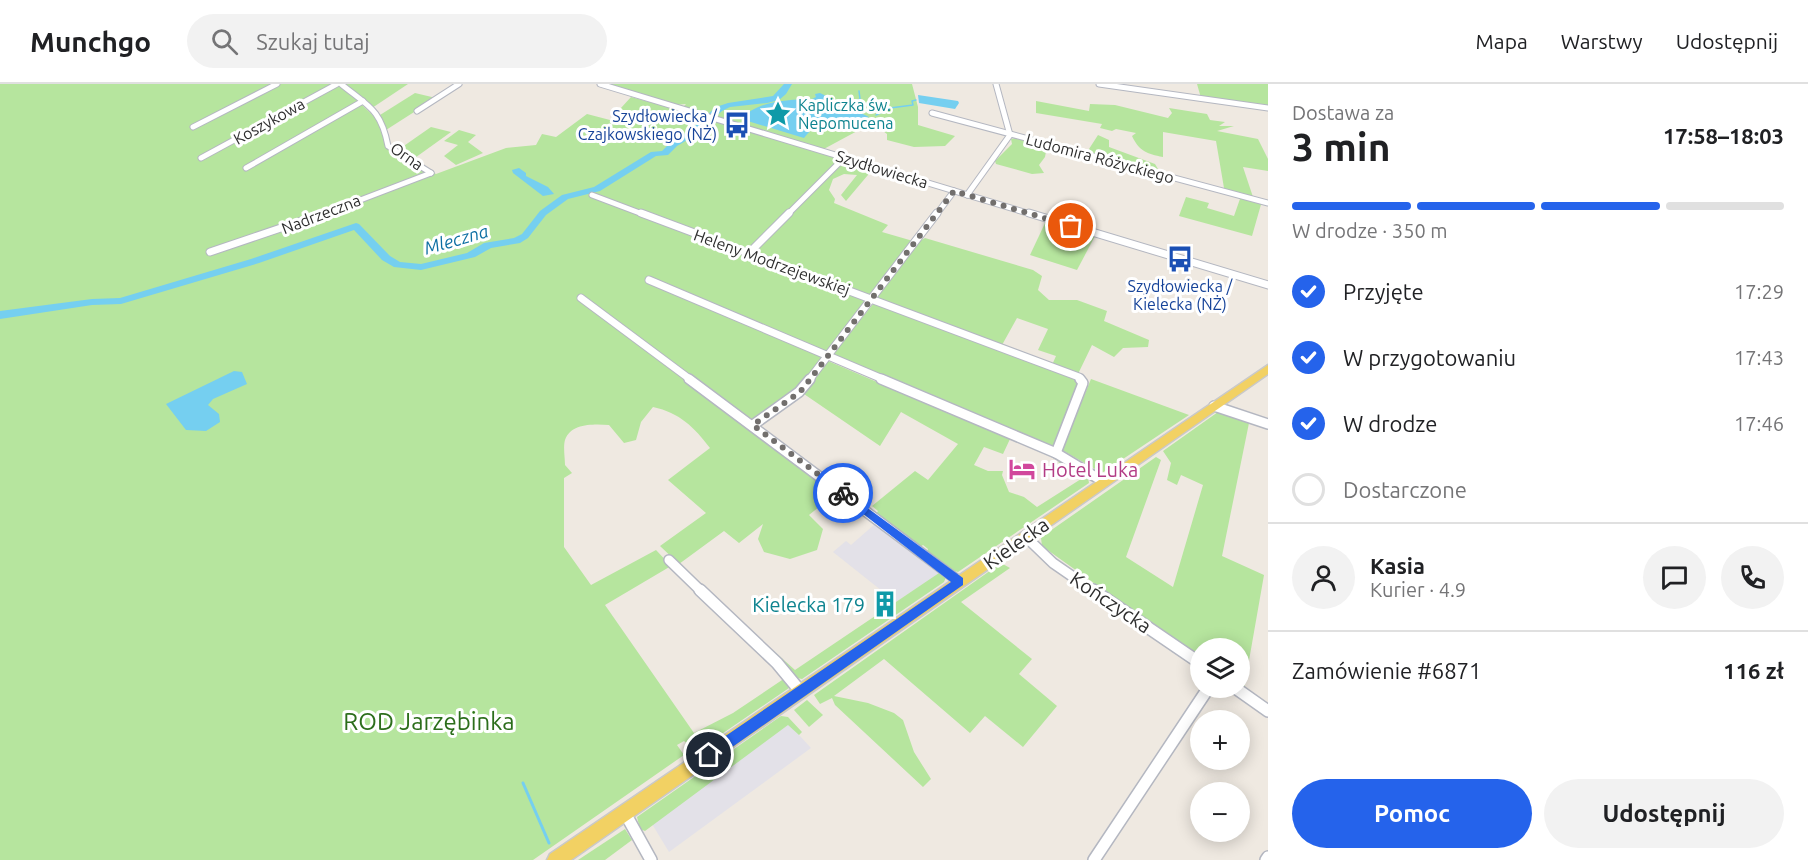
<!DOCTYPE html>
<html lang="pl">
<meta charset="utf-8">
<style>
body{margin:0;font-family:Ubuntu,sans-serif;background:#f2f2f2;color:#202124;height:100vh;display:flex;flex-direction:column;font-size:22px;white-space:nowrap}
*{box-sizing:border-box;margin:0}
p{font-size:20px;color:#757577}
.icon{flex:none;width:33px;height:33px;fill:none;stroke:currentColor;stroke-width:2;stroke-linecap:round;stroke-linejoin:round}
.map{position:relative;flex:1;overflow:hidden}
.sheet{display:flex;flex-direction:column;background:#fff;width:540px}
.sheet>*{flex:none}
.fabs{position:absolute;left:1190px;top:554px;display:grid;gap:12px}
.fabs a{display:grid;place-items:center;width:60px;height:60px;border-radius:50%;background:#fff;box-shadow:0 3px 15px #0003;font-size:30px}
.pin{position:absolute;display:grid;place-items:center;width:51px;height:51px;color:#fff;margin:-26px;border:3px solid #fff;border-radius:50%;box-shadow:0 2px 6px #0007}
.courier{position:absolute;display:grid;place-items:center;width:60px;height:60px;margin:-30px;border:4px solid #2563eb;border-radius:50%;background:#fff;color:#222;box-shadow:0 2px 8px #0007}
.headline em{font-style:normal;font-weight:700}
.headline div{display:flex;flex-direction:column-reverse}
.headline{display:flex;align-items:center;justify-content:space-between;height:102px;padding:0 24px}
h1{font-size:39px;font-weight:700;line-height:45px}
.bar{display:grid;grid-template-columns:repeat(4,1fr);gap:9px 6px;align-content:center;height:72px;padding:0 24px}
.bar i{height:8px;border-radius:4px;background:#e0e0e0}
.bar .on{background:#2563eb}
.bar p{grid-column:span 4}
.line{display:flex;align-items:center;gap:15px;padding:0 24px;border-top:2px solid #e0e0e0}
.line div{flex:1}
.round{display:grid;place-items:center;flex:none;width:63px;height:63px;border-radius:32px;background:#f2f2f2}
ol{padding:0 24px;list-style:none}
li{display:flex;align-items:center;gap:18px;height:66px}
li p{margin-inline-start:auto}
li .icon{padding:6px;border-radius:50%;background:#2563eb;color:#fff;stroke-width:4}
li:last-child{color:#757577}
li i{width:33px;height:33px;border:3px solid #e0e0e0;border-radius:50%}
.button{display:flex;gap:12px;margin-top:auto;padding:12px 24px}
.button a{flex:1;height:69px;border-radius:36px;background:#2563eb;color:#fff;font-size:24px;font-weight:700;line-height:69px;text-align:center}
.button a+a{background:#f2f2f2;color:#202124}
header{display:flex;align-items:center;gap:36px;box-sizing:border-box;height:84px;padding:0 30px;background:#fff;border-bottom:2px solid #e0e0e0}
header strong{font-size:28px}
nav{display:flex;gap:33px;margin-inline-start:auto;font-size:21px}
.search{width:420px;height:54px;background:#f2f2f2;display:flex;align-items:center;gap:15px;box-sizing:border-box;padding:0 21px;border-radius:33px;color:#757577;font-size:22px}
main{display:flex;flex:1;min-height:0}
.map>svg:first-child{display:block}
.industrial{fill:#e3e1e8}
.green{fill:#b6e59e}
.water{fill:#75cff0}
.lines{fill:none;stroke-linecap:round;stroke-linejoin:round}
.stream-far1{stroke:#75cff0;stroke-width:1.5}
.stream{stroke:#75cff0;stroke-width:3}
.river{fill:#75cff0;fill-rule:evenodd}
.minor-far3-casing{stroke:#b4b7c1;stroke-width:7}
.minor-far2-casing{stroke:#b4b7c1;stroke-width:9}
.minor-far1-casing{stroke:#b4b7c1;stroke-width:12}
.minor-casing{stroke:#b4b7c1;stroke-width:14}
.major-casing{stroke:#c9c9c9;stroke-width:3}
.minor-far3{stroke:#fff;stroke-width:5}
.minor-far2{stroke:#fff;stroke-width:7}
.minor-far1{stroke:#fff;stroke-width:9}
.minor{stroke:#fff;stroke-width:11}
.major{fill:#f2d163;fill-rule:evenodd}
.route{fill:#2563eb}
.done{stroke:#726f6d;stroke-width:6;stroke-dasharray:0 10.8}
.labels{text-anchor:middle;dominant-baseline:central;stroke-width:6;stroke-linejoin:round;paint-order:stroke}
.far-culture-label{font-size:16px;fill:#0d838f;stroke:#fff;text-anchor:start}
.far-transit-label{font-size:16px;fill:#164399;stroke:#fff;text-anchor:end}
.far-street-label{font-size:16px;fill:#2e2e2e;stroke:#fff}
.far-water-label{font-size:18px;font-style:italic;fill:#0d6fa3;stroke:#fff}
.hotel-label{font-size:20px;fill:#b23c85;stroke:#fff;text-anchor:start}
.street-label{font-size:20px;fill:#2e2e2e;stroke:#fff}
.culture-label{font-size:20px;fill:#0d838f;stroke:#fff;text-anchor:end}
.near-park-label{font-size:24px;fill:#2c6e1b;stroke:#fff}
</style>
<header>
<strong>Munchgo</strong>
<div class="search"><svg class="icon" aria-label="search" viewBox="0 0 24 24"><circle cx="10" cy="10" r="6"/><path d="M15 15l6 6"/></svg>Szukaj tutaj</div>
<nav><a>Mapa</a><a>Warstwy</a><a>Udostępnij</a></nav>
</header>
<main>
<div class="map">
<svg width="1268" height="776" viewBox="0 0 1268 776">
<rect width="100%" height="100%" fill="#efe9e1"/>
<g class="industrial">
<polygon points="875,440 876,440 940,489 896,518 833,468 846,457 851,461"/>
<polygon points="789,640 811,664 669,768 652,740"/>
</g>
<g class="green">
<path d="M0 0H340L382 40 386 63 436 90 506 64 536 61 542 50 556 53 587 30 610 36 631 13 705 33 683 23 686 20 675 21 607 0H912L918 23V41L955 52 945 62 914 63 887 56V50L872 39 822 66 843 73 746 169 867 215 800 305 747 341 835 410 809 431 823 445 817 466 790 475 764 468 758 455 763 440 739 459 724 447 679 480 660 462 706 429 668 396 710 364C694 343 680 329 653 323L641 338 636 356 624 359 609 341C594 340 571 339 565 356 563 363 565 374 565 381L572 389 564 394V463L591 501 656 466 671 482 605 521 694 649 733 629 785 594 789 604 697 667 684 657 677 661 684 671 533 776H0Z"/>
<polygon points="344,0 408,0 372,24"/>
<polygon points="1197,0 1268,0 1268,23 1201,14"/>
<polygon points="415,9 436,14 386,46 380,31"/>
<path d="M1036 17 1089 27 1090 20 1115 21 1168 34 1172 29 1169 24 1207 30 1210 36 1225 38 1219 42H1234L1217 47 1258 55 1268 75V87L1243 83 1253 113 1227 106 1224 104 1216 57 1163 48V73C1147 70 1139 67 1132 52L1136 49 1116 45 1112 47 1100 44 1102 40 1036 29Z"/>
<polygon points="431,43 451,48 412,76 398,66"/>
<polygon points="459,46 476,51 468,58 483,69 456,81 444,72 458,61 444,57"/>
<polygon points="1098,51 1109,56 1109,63 1155,80 1158,85 1091,70 1089,65"/>
<polygon points="1017,54 1047,62 1045,73 1039,81 1044,89 1032,90 996,80 995,77 1012,60 1011,55"/>
<polygon points="844,76 873,85 846,117 841,111 857,91 844,90 833,95 829,106 835,115 834,119 888,141 882,148 913,157 872,214 752,169"/>
<polygon points="1241,112 1262,117 1252,152 1179,132 1186,113 1209,119 1207,124 1234,132"/>
<polygon points="1046,137 1095,152 1077,186 1030,171"/>
<polygon points="925,154 1033,186 1042,192 1038,206 1049,216 1077,216 1107,227 1104,237 1149,256 1148,263 1123,264 1114,273 1092,261 1078,290 1052,281 1056,272 1038,266 1048,245 1017,234 1002,261 876,215 918,158"/>
<polygon points="874,219 1073,293 1079,299 1054,366 831,272"/>
<polygon points="828,277 1010,355 1003,370 984,363 974,381 988,387 1003,387 1002,391 1009,408 1024,413 1037,423 1081,395 1058,378 1063,375 1088,393 1089,399 958,488 949,485 927,468 928,465 923,461 920,463 876,430 878,427 872,422 915,387 928,396 958,360 901,328 880,362 804,310"/>
<polygon points="1091,295 1189,331 1102,389 1062,366"/>
<polygon points="1218,328 1241,333 1249,339 1222,472 1264,491 1244,605 1239,602 1239,564 1200,564 1200,575 1042,462 1041,454 1050,447 1156,373 1161,376 1126,473 1173,503 1203,401 1181,391 1177,401 1167,396 1171,379 1163,367"/>
<polygon points="876,440 946,493 944,498 802,595 797,594 776,573 776,569 795,586 939,489"/>
<polygon points="1001,479 1010,484 961,518 1032,575 1019,590 1057,622 1023,663 985,632 970,649 884,575 834,612 868,619 894,629 903,636 914,668 931,695 923,703 835,621 832,614 820,620 814,611"/>
<polygon points="807,616 823,631 809,643 794,626"/>
<polygon points="781,632 788,633 802,648 799,651 788,641 645,747 640,745 637,733"/>
<polygon points="625,745 632,756 605,776 578,776"/>
</g>
<g class="water">
<path d="M820 9 869 33 846 45C819 39 823 32 804 54L741 35C759 16 787 16 812 15L816 13 815 10Z"/>
<polygon points="918,11 958,17 959,19 955,25 919,19"/>
<polygon points="519,84 526,89 526,92 548,103 554,110 543,112 513,89 512,86"/>
<polygon points="234,287 242,288 247,300 213,315 208,321 219,330 220,338 206,347 186,346 166,320"/>
</g>
<g class="lines">
<g class="stream-far1">
<polyline points="852,20 860,15 859,7"/>
<polyline points="876,31 890,24 913,21 912,17 916,16"/>
</g>
<polyline class="stream" points="523,699 549,759"/>
<polygon class="river" points="784,0 792,0 786,10 779,16 767,19 730,23 722,27 694,52 677,62 668,71 656,72 600,107 568,115 546,131 528,154 520,159 491,164 475,173 421,186 394,183 382,176 354,146 259,179 121,220 92,221 0,235 0,227 92,215 120,214 251,175 356,139 359,140 390,172 400,178 421,180 467,169 484,159 514,154 522,150 540,127 562,111 594,103 651,68 662,67 671,58 688,48 716,23 728,19 773,12"/>
<g class="minor-far3-casing">
<g id="minor-far3">
<path d="M341 0C368 22 381 25 388 62L431 89"/>
<polyline points="600,0 1034,131"/>
<polyline points="1099,0 1268,24"/>
<polyline points="417,27 459,0"/>
<polyline points="932,29 1268,119"/>
<polyline points="193,43 277,0"/>
<polyline points="201,74 337,0"/>
<polyline points="246,84 363,17"/>
<polyline points="592,111 645,131"/>
<polyline points="967,111 1010,51 996,0"/>
<polyline points="321,131 431,89"/>
<polyline points="787,131 844,74"/>
<polyline points="936,131 954,107"/>
</g>
</g>
<g class="minor-far2-casing">
<g id="minor-far2">
<polyline points="641,129 1079,293 1081,296"/>
<polyline points="1029,129 1268,201"/>
<polyline points="210,168 325,129"/>
<polyline points="748,170 789,129"/>
<polyline points="649,196 885,296"/>
<polyline points="581,214 691,296"/>
<polyline points="809,296 937,129"/>
</g>
</g>
<g class="minor-far1-casing">
<g id="minor-far1">
<polyline points="689,295 960,498"/>
<polyline points="881,295 1056,369 1104,398"/>
<polyline points="1214,322 1268,340"/>
<polyline points="753,341 799,308 810,295"/>
<polyline points="1056,369 1083,299 1080,295"/>
<polyline points="1025,452 1053,479 1095,508"/>
<polyline points="669,476 702,508"/>
</g>
</g>
<g class="minor-casing">
<g id="minor">
<polyline points="700,506 777,579 801,608"/>
<polyline points="1093,506 1200,579"/>
<polyline points="1234,603 1268,627"/>
<polyline points="625,729 651,776"/>
<polyline points="1094,776 1209,603"/>
<polyline points="1266,776 1268,773"/>
</g>
</g>
<g class="major-casing">
<polygon id="major" points="1268,281 1268,290 571,776 547,776 550,770"/>
</g>
<use href="#minor-far3" class="minor-far3"/>
<use href="#minor-far2" class="minor-far2"/>
<use href="#minor-far1" class="minor-far1"/>
<use href="#minor" class="minor"/>
<use href="#major" class="major"/>
</g>
<polygon class="route" points="843,406 963,494 963,501 714,676 705,676 705,666 951,498 840,412 840,407"/>
<g class="lines">
<polyline class="done" points="843,409 753,341 800,308 808,298 954,107 1071,142"/>
</g>
<defs>
<g id="sight-bare" transform="scale(2.07)"><path d="M0-6L1.8-2.2L6-1.7L2.9 1.2L3.7 5.4L0 3.3L-3.7 5.4L-2.9 1.2L-6-1.7L-1.8-2.2Z" fill="#0f9aa8" stroke="#fff" stroke-width="2.5" paint-order="stroke"/></g>
<g id="bus-bare" transform="scale(2.07)"><path d="M-5-6H5V4H4V6H2V4H-2V6H-4V4H-5ZM-3.5-4V0h7V-4ZM-3.5 1.2v1.5H-2V1.2ZM2 1.2v1.5H3.5V1.2Z" fill="#1a4fb4" stroke="#fff" stroke-width="2.5" paint-order="stroke"/></g>
<g id="hotel-bare" transform="scale(2.07)"><path d="M-6-4.5h1.5V1H6V5H4.5V3h-9V5H-6ZM-4 0a1.8 1.8 0 1 1 3.6 0ZM.5 0V-2.5h3Q6-2.5 6 0Z" fill="#d1479c" stroke="#fff" stroke-width="2.5" paint-order="stroke"/></g>
<g id="building-bare" transform="scale(2.07)"><path d="M-4-6H4V6H1V3H-1V6H-4ZM-2.5-4.3h1.7v1.8h-1.7ZM.8-4.3h1.7v1.8H.8ZM-2.5-1h1.7V.8h-1.7ZM.8-1h1.7V.8H.8Z" fill="#0f9aa8" stroke="#fff" stroke-width="2.5" paint-order="stroke"/></g>
</defs>
<g fill-rule="evenodd">
<use href="#sight-bare" x="778" y="30"/>
<use href="#bus-bare" x="737" y="41"/>
<use href="#bus-bare" x="1180" y="175"/>
<use href="#hotel-bare" x="1022" y="385"/>
<use href="#building-bare" x="885" y="520"/>
</g>
<g class="labels">
<g class="far-culture-label">
<text x="798" y="21">Kapliczka św.<tspan x="798" dy="18">Nepomucena</tspan></text>
</g>
<g class="far-transit-label">
<text x="717" y="32">Szydłowiecka /<tspan x="717" dy="18">Czajkowskiego (NŻ)</tspan></text>
<text x="1180" y="202" text-anchor="middle">Szydłowiecka /<tspan x="1180" dy="18">Kielecka (NŻ)</tspan></text>
</g>
<g class="far-street-label">
<text transform="translate(269 37) rotate(-29)">Koszykowa</text>
<text transform="translate(407 72) rotate(35)">Orna</text>
<text transform="translate(1100 74) rotate(15)">Ludomira Różyckiego</text>
<text transform="translate(882 85) rotate(17)">Szydłowiecka</text>
<text transform="translate(321 130) rotate(-21)">Nadrzeczna</text>
<text transform="translate(772 178) rotate(20)">Heleny Modrzejewskiej</text>
</g>
<g class="far-water-label">
<text transform="translate(456 155) rotate(-16)">Mleczna</text>
</g>
<g class="hotel-label">
<text x="1042" y="385">Hotel Luka</text>
</g>
<g class="street-label">
<text transform="translate(1016 459) rotate(-35)">Kielecka</text>
<text transform="translate(1111 518) rotate(34)">Kończycka</text>
</g>
<g class="culture-label">
<text x="865" y="520">Kielecka 179</text>
</g>
<g class="near-park-label">
<text x="429" y="637">ROD Jarzębinka</text>
</g>
</g>
</svg>
<div class="fabs">
<a><svg class="icon" aria-label="layers" viewBox="0 0 24 24"><path d="M12 4l9 5-9 5-9-5zM3 14l9 5 9-5"/></svg></a>
<a>+</a>
<a>−</a>
</div>
<div class="pin" style="left:1071px;top:142px;background:#ea580c"><svg class="icon" aria-label="bag" viewBox="0 0 24 24"><path d="M5 8h14l-1 12H6zM9 8a3 3 0 0 1 6 0"/></svg></div>
<div class="pin" style="left:709px;top:671px;background:#1f2937"><svg class="icon" aria-label="home" viewBox="0 0 24 24"><path d="M3 11l9-7 9 7M6 9v11h12V9"/></svg></div>
<div class="courier" style="left:843px;top:409px"><svg class="icon" aria-label="bike" viewBox="0 0 24 24"><circle cx="6" cy="16" r="4"/><circle cx="18" cy="16" r="4"/><path d="M6 16l4-8h5l3 8M10 8l3 8H6M13 5h3"/></svg></div>
</div>
<section class="sheet">
<div class="headline"><div><h1>3 min</h1><p>Dostawa za</p></div><em>17:58–18:03</em></div>
<div class="bar"><i class="on"></i><i class="on"></i><i class="on"></i><i></i><p>W drodze · 350 m</p></div>
<ol>
<li><svg class="icon" aria-label="check" viewBox="0 0 24 24"><path d="M5 12l5 5 9-10"/></svg>Przyjęte<p>17:29</p></li>
<li><svg class="icon" aria-label="check" viewBox="0 0 24 24"><path d="M5 12l5 5 9-10"/></svg>W przygotowaniu<p>17:43</p></li>
<li><svg class="icon" aria-label="check" viewBox="0 0 24 24"><path d="M5 12l5 5 9-10"/></svg>W drodze<p>17:46</p></li>
<li><i></i>Dostarczone</li>
</ol>
<div class="line" style="height:108px"><a class="round"><svg class="icon" aria-label="person" viewBox="0 0 24 24"><circle cx="12" cy="8" r="4"/><path d="M4 21q1-7 8-7t8 7"/></svg></a><div><b>Kasia</b><p>Kurier · 4.9</p></div><a class="round"><svg class="icon" aria-label="chat" viewBox="0 0 24 24"><path d="M4 5h16v11H9l-5 4z"/></svg></a><a class="round"><svg class="icon" aria-label="phone" viewBox="0 0 24 24"><path d="M5 4h4l2 5-3 2q2 4 5 5l2-3 5 2v4C11 20 4 13 5 4z"/></svg></a></div>
<div class="line" style="height:78px"><div>Zamówienie #6871</div><b>116 zł</b></div>
<div class="button"><a>Pomoc</a><a>Udostępnij</a></div>
</section>
</main>
